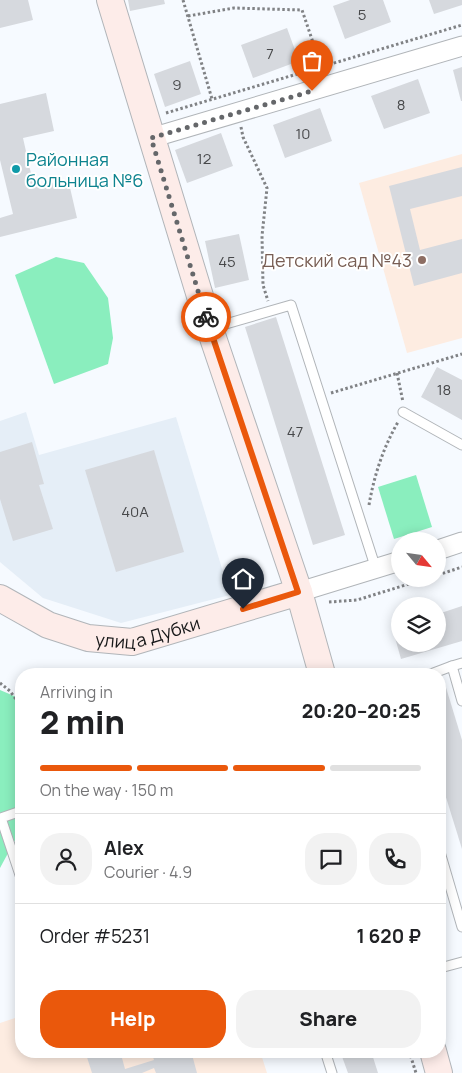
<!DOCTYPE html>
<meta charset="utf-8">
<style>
body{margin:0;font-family:Manrope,sans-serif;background:#f2f2f2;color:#202124;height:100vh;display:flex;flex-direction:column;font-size:19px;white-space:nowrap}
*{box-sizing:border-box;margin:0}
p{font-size:16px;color:#757577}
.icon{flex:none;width:28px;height:28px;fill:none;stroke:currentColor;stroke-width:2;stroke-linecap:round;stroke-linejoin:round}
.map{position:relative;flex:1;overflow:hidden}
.sheet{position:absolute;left:15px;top:668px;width:431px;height:390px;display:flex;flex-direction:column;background:#fff;border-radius:20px;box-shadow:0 2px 12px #0003}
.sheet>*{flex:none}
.needle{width:32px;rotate:119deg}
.buttons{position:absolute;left:391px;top:532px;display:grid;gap:10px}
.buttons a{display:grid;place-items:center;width:55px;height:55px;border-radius:50%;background:#fff;box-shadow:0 2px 12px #0003;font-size:25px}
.pin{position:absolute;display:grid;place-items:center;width:42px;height:42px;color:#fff;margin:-51px -21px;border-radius:50% 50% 50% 0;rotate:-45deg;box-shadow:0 0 5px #0007}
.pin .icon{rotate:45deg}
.courier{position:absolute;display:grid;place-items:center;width:50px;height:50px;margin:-25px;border:4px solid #ea580c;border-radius:50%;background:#fff;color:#222;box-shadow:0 1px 6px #0007}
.headline em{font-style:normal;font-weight:800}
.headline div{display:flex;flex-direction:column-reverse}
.headline{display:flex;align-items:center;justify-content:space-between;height:85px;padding:0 25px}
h1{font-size:32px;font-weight:800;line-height:38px}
.bar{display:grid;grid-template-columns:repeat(4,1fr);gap:8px 5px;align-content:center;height:60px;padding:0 25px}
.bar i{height:6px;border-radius:4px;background:#e0e0e0}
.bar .selected{background:#ea580c}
.bar p{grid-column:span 4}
.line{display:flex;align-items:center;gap:12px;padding:0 25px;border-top:1px solid #e0e0e0}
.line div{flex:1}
.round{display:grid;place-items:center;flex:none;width:52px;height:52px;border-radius:20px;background:#f2f2f2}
.action{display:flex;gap:10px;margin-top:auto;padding:10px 25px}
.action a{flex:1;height:58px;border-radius:20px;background:#ea580c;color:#fff;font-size:20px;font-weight:800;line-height:58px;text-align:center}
.action a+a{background:#f2f2f2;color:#202124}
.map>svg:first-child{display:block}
.commercial{fill:#fdece1}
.built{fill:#e5eef7}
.green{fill:#8aeebe}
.building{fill:#d6d9de}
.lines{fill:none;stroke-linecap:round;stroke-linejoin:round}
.lane-casing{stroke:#b1b5b9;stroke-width:11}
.street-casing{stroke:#b1b5b9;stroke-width:21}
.secondary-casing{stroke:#b1b5b9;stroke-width:28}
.path{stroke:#808285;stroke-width:3;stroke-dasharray:2.5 2.5;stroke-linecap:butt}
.lane{stroke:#fff;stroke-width:9}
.street{stroke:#fff;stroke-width:19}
.secondary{stroke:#fdece9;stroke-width:26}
.done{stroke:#65676a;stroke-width:5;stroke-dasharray:0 9}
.route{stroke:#ea580c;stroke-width:6}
.culture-dot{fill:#0f9aa8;stroke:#fff;stroke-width:2}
.education-dot{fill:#8d6e63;stroke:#fff;stroke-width:2}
.labels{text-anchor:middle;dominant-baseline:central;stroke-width:4;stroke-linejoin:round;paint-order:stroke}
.number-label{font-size:15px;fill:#47484a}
.culture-label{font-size:18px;fill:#0d838f;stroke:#fff;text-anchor:start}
.education-label{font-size:18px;fill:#785e54;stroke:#fff;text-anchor:end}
.street-label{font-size:18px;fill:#171819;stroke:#fff}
</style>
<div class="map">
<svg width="462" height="1073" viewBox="0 0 462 1073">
<rect width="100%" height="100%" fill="#f6faff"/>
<g class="commercial">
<polygon points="462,154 462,338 407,353 359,183"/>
<polygon points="21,1016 21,1051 260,1051 267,1073 0,1073 0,1023"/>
</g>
<polygon class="built" points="26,412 39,455 176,417 230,595 121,623 43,598 0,562 0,421"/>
<g class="green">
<polygon points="56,257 84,263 108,298 113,338 108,364 54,384 15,275"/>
<polygon points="416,475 432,527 394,539 378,487"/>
<polygon points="0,690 21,699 20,831 0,868"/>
</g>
<g class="building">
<polygon points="0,0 28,0 33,20 0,28"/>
<polygon points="128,0 164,0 165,4 130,11"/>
<polygon points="350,0 383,0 391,22 345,39 333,6"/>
<polygon points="429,0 462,0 462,5 434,14"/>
<polygon points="287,28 299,61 253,78 241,45"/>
<polygon points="190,61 201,94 165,107 154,74"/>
<polygon points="462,67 462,101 461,101 453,70"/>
<polygon points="418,79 430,113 384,129 371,96"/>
<polygon points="46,93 54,131 23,138 34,187 68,179 77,218 0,237 0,218 13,214 0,160 0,104"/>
<polygon points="320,108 332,141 285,158 273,125"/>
<polygon points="221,133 233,166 187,183 175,150"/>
<polygon points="462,167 462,196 410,209 420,250 462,239 462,273 414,286 389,186"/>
<polygon points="239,234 249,280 215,288 205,241"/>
<polygon points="276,317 345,535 313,545 245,327"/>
<polygon points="437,367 462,380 462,420 421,397"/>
<polygon points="32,442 44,484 39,485 53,529 13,541 0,499 0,452"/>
<polygon points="154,450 184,552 116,572 85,470"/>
<polygon points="462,606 462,641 401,659 392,627 400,625 400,644 438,644 438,614"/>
<polygon points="444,681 462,740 462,849 440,778 440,682"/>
<polygon points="85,1051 127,1051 129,1056 122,1058 125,1069 154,1060 151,1051 191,1051 197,1073 156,1073 154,1068 142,1073 92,1073"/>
<polygon points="340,1051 371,1051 378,1073 348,1073"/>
</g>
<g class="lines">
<g class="lane-casing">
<g id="lane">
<polyline points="212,328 291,305 376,569"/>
<polyline points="403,412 462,445"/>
<polyline points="452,666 462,663"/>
<polyline points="431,674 452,666 462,701"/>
<polyline points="21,811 1,818 21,878"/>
<polyline points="440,852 462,927"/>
<polyline points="440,968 462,962"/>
<polyline points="325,1051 332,1073"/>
</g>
</g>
<g class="street-casing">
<g id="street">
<polyline points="151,138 462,46"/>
<polyline points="438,550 462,542"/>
<polyline points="299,592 400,561"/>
</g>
</g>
<g class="secondary-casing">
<g id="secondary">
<polyline points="110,0 210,329 299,592 322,674"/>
<path id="s1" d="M0 598 48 625 88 638 132 642 299 592"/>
<polyline points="433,1051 439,1073"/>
</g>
</g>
<g class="path">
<polyline points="183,0 212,99"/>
<polyline points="188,16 234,8 302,10 321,66"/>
<polyline points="166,113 462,25"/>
<polyline points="241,127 243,137 267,188 262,236 263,285 268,301"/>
<polyline points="397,373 403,402"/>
<polyline points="331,393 462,354"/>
<path d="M369 505C374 476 383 448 398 422"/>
<polyline points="438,575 462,567"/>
<polyline points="329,602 357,600 425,579"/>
<polyline points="0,683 10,691 21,706"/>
<polyline points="440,1021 444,1035"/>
<polyline points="409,1051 416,1073"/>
</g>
<use href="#lane" class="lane"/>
<use href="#street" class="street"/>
<use href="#secondary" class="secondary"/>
</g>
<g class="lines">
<polyline class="done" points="206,317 151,138 312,91"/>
<polyline class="route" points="206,317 298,592 243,609"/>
</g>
<circle class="culture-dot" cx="16" cy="169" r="5"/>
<circle class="education-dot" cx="422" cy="260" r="5"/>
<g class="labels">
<g class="number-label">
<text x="362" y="14">5</text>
<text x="270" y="53">7</text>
<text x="177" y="84">9</text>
<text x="401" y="104">8</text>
<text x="303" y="133">10</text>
<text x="204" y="158">12</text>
<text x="227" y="261">45</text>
<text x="444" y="389">18</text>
<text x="295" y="431">47</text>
<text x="135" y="511">40А</text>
</g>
<g class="culture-label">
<text x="26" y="159">Районная<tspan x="26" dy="21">больница №6</tspan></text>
</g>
<g class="education-label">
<text x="412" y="260">Детский сад №43</text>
</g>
<g class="street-label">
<text stroke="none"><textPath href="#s1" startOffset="158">улица Дубки</textPath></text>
</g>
</g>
</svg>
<div class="buttons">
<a><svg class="needle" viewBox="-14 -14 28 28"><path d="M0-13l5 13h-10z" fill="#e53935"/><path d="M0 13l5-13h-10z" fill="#757577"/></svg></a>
<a><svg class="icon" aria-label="layers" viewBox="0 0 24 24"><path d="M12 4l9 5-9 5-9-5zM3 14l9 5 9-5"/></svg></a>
</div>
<div class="pin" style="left:312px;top:91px;background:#ea580c"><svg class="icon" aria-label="bag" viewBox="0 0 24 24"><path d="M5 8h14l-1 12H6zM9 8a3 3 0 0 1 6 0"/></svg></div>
<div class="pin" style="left:243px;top:609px;background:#1f2937"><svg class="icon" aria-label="home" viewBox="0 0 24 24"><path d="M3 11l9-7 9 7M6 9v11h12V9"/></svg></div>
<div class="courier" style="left:206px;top:317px"><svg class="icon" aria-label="bike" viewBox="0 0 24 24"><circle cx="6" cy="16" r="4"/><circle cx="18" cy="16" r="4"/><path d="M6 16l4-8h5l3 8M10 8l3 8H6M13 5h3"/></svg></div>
<section class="sheet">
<div class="headline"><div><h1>2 min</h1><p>Arriving in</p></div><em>20:20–20:25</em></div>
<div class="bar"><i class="selected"></i><i class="selected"></i><i class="selected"></i><i></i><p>On the way · 150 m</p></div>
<div class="line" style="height:90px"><a class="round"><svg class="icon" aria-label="person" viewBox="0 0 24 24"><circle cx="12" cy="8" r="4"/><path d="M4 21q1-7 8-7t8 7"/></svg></a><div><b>Alex</b><p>Courier · 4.9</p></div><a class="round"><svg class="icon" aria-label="chat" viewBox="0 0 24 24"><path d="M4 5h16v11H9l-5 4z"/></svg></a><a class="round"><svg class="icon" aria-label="phone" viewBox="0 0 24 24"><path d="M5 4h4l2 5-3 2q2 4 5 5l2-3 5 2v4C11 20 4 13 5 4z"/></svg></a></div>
<div class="line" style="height:65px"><div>Order #5231</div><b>1 620 ₽</b></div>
<div class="action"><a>Help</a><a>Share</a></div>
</section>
</div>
